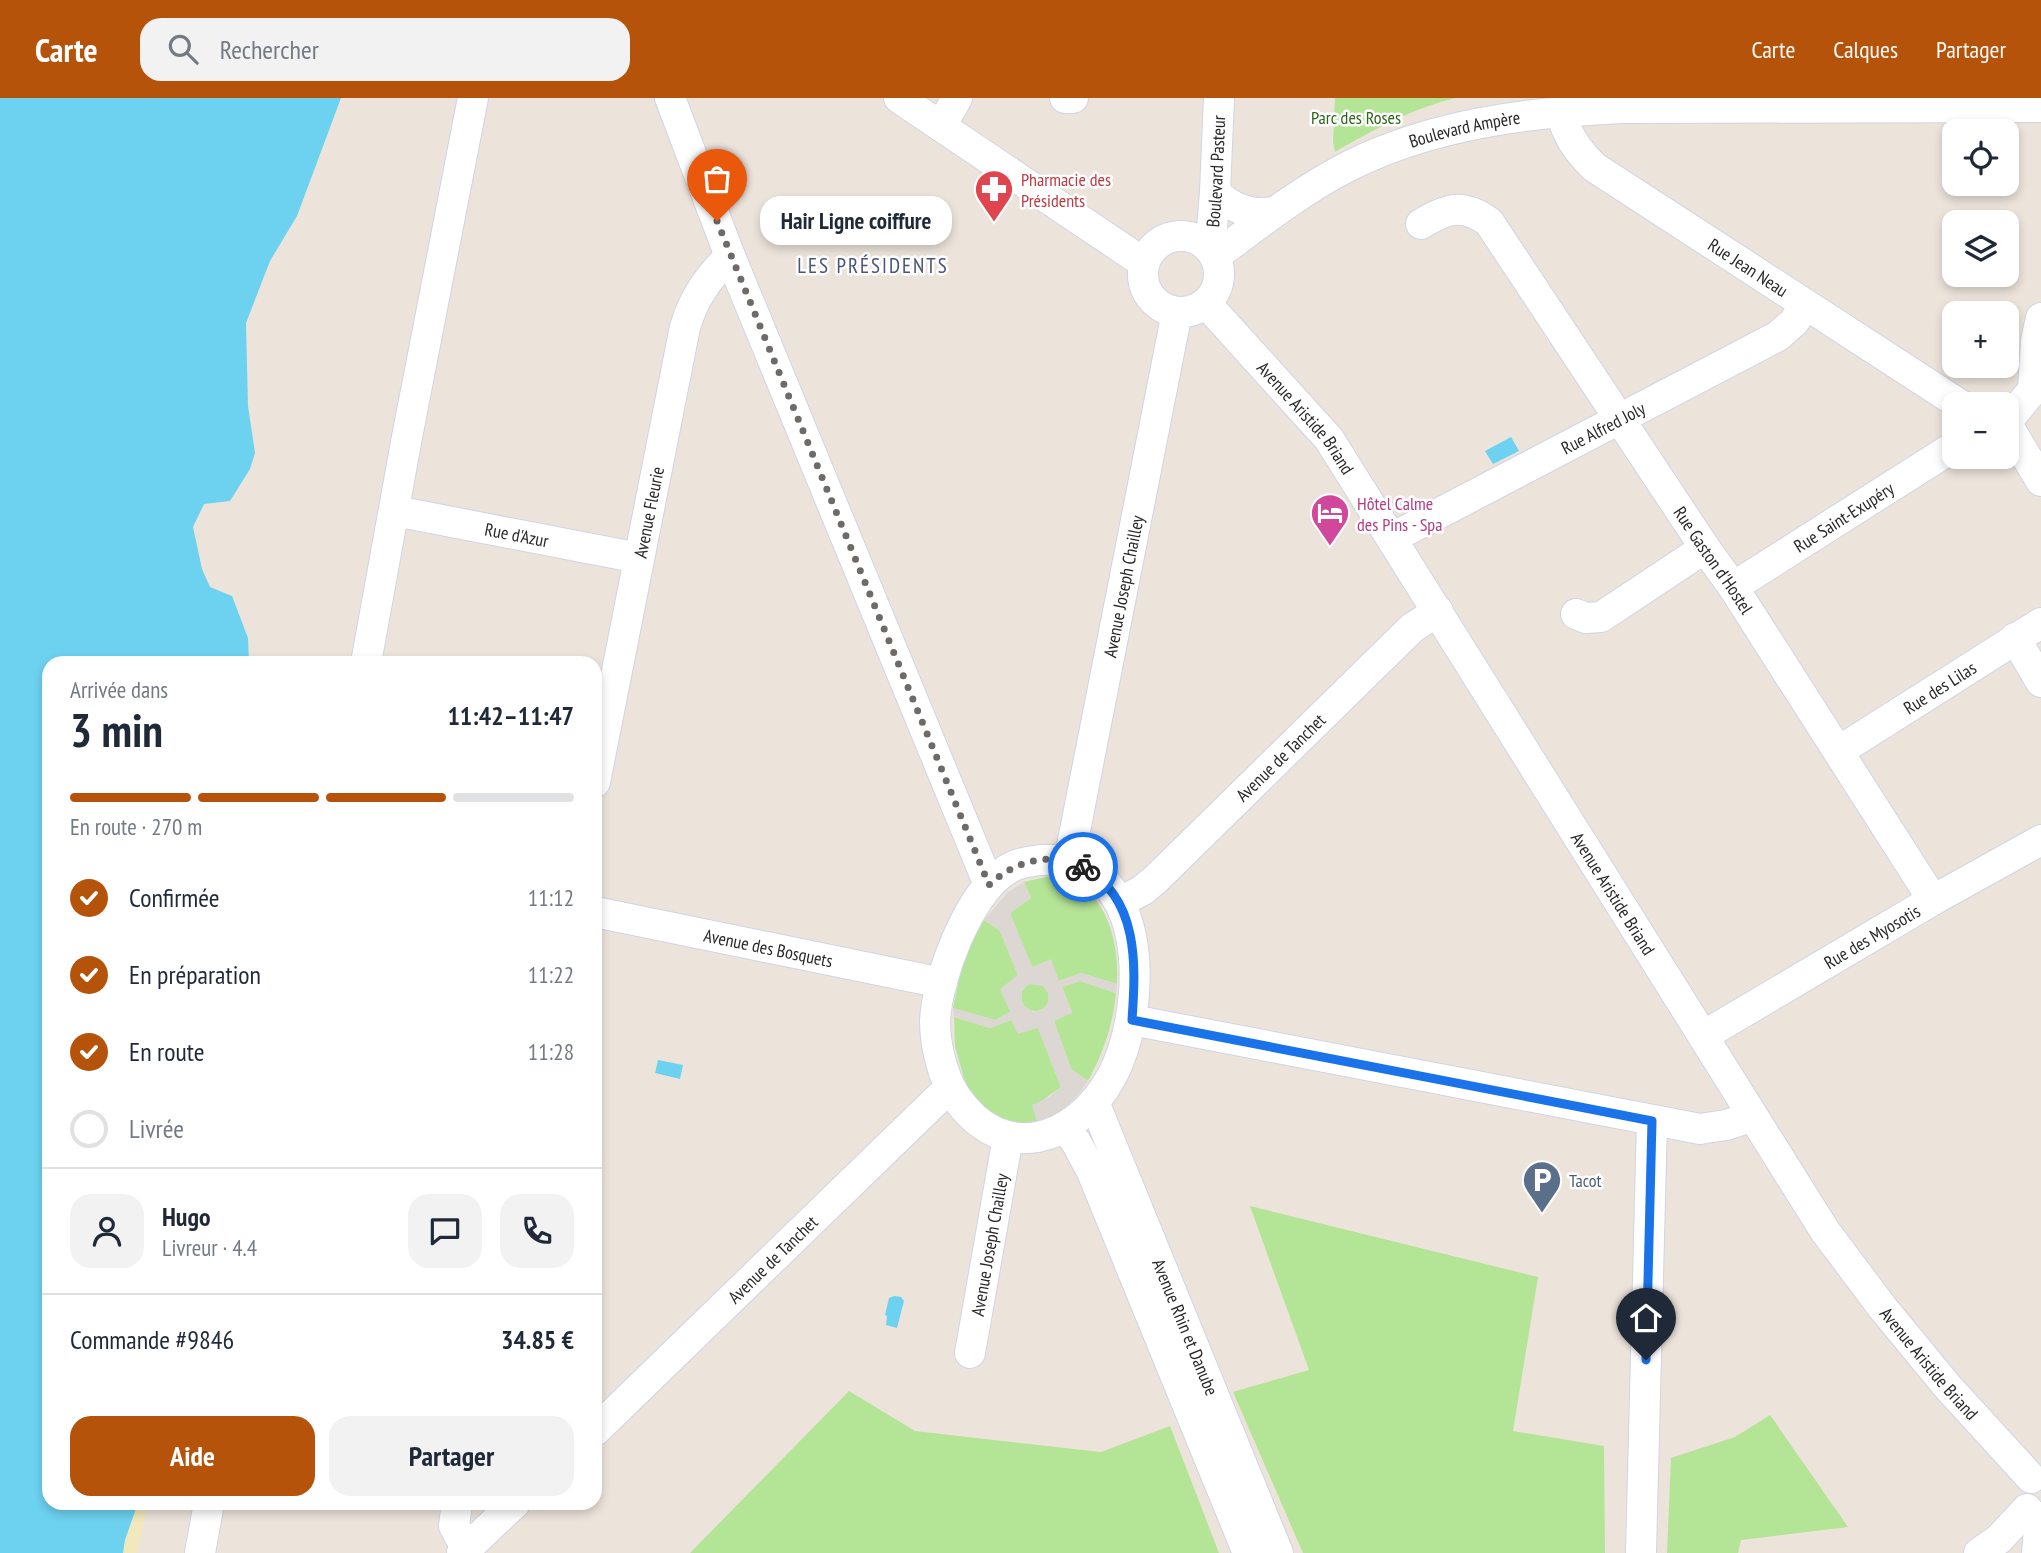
<!DOCTYPE html>
<html lang="fr">
<meta charset="utf-8">
<style>
body{margin:0;font-family:"PT Sans Narrow",sans-serif;background:#f2f2f3;color:#1f2937;height:100vh;display:flex;flex-direction:column;font-size:26px;white-space:nowrap}
*{box-sizing:border-box;margin:0}
p{font-size:23px;color:#747a83}
.icon{flex:none;width:38px;height:38px;fill:none;stroke:currentColor;stroke-width:2;stroke-linecap:round;stroke-linejoin:round}
.map{position:relative;flex:1;overflow:hidden}
.side{position:absolute;left:42px;top:558px;width:560px;height:854px;display:flex;flex-direction:column;background:#fff;border-radius:21px;box-shadow:0 4px 10px #0003}
.side>*{flex:none}
.fabs{position:absolute;left:1942px;top:21px;display:grid;gap:14px}
.fabs a{display:grid;place-items:center;width:77px;height:77px;border-radius:14px;background:#fff;box-shadow:0 4px 10px #0003;font-size:35px}
.pin{position:absolute;display:grid;place-items:center;width:60px;height:60px;color:#fff;margin:-72px -30px;border-radius:50% 50% 50% 0;rotate:-45deg;box-shadow:0 0 7px #0007}
.pin .icon{rotate:45deg}
.courier{position:absolute;display:grid;place-items:center;width:70px;height:70px;margin:-35px;border:5px solid #1a73e8;border-radius:50%;background:#fff;color:#222;box-shadow:0 2px 9px #0007}
.bubble{position:absolute;height:49px;border-radius:21px;background:#fff;box-shadow:0 4px 10px #0003;font-size:23px;font-weight:800;line-height:49px;text-align:center}
.summary em{font-style:normal;font-weight:800}
.summary div{display:flex;flex-direction:column-reverse}
.summary{display:flex;align-items:center;justify-content:space-between;height:119px;padding:0 28px}
h1{font-size:46px;font-weight:800;line-height:52px}
.bar{display:grid;grid-template-columns:repeat(4,1fr);gap:10px 7px;align-content:center;height:84px;padding:0 28px}
.bar i{height:9px;border-radius:5px;background:#e0e1e3}
.bar .on{background:#b45309}
.bar p{grid-column:span 4}
.line{display:flex;align-items:center;gap:18px;padding:0 28px;border-top:2px solid #e0e1e3}
.line div{flex:1}
.round{display:grid;place-items:center;flex:none;width:74px;height:74px;border-radius:21px;background:#f2f2f3}
ol{padding:0 28px;list-style:none}
li{display:flex;align-items:center;gap:21px;height:77px}
li p{margin-inline-start:auto}
li .icon{padding:7px;border-radius:50%;background:#b45309;color:#fff;stroke-width:4}
li:last-child{color:#747a83}
li i{width:38px;height:38px;border:4px solid #e0e1e3;border-radius:50%}
.primary-button{display:flex;gap:14px;margin-top:auto;padding:14px 28px}
.primary-button a{flex:1;height:80px;border-radius:21px;background:#b45309;color:#fff;font-size:28px;font-weight:800;line-height:80px;text-align:center}
.primary-button a+a{background:#f2f2f3;color:#1f2937}
header{display:flex;align-items:center;gap:42px;box-sizing:border-box;height:98px;padding:0 35px;background:#b45309;color:#fff}
header strong{font-size:33px}
nav{display:flex;gap:38px;margin-inline-start:auto;font-size:24px}
.search{width:490px;height:63px;background:#f2f2f3;display:flex;align-items:center;gap:18px;box-sizing:border-box;padding:0 24px;border-radius:21px;color:#747a83;font-size:26px}
.map>svg:first-child{display:block}
.green{fill:#b4e496}
.sand{fill:#f2e8bd}
.plaza{fill:#dcd7d2;fill-rule:evenodd}
.water{fill:#6cd2f0}
.lines{fill:none;stroke-linecap:round;stroke-linejoin:round}
.minor-casing{stroke:#d0d4e3;stroke-width:32}
.minor{stroke:#fff;stroke-width:30}
.done{stroke:#6d6a67;stroke-width:7;stroke-dasharray:0 12.6}
.route{stroke:#1a73e8;stroke-width:9}
.labels{text-anchor:middle;dominant-baseline:central;stroke-width:5;stroke-linejoin:round;paint-order:stroke}
.park-label{font-size:18px;fill:#2c6719;stroke:#fff}
.street-label{font-size:18px;fill:#292929;stroke:#fff}
.health-label{font-size:18px;fill:#be3a42;stroke:#fff;text-anchor:start}
.hotel-label{font-size:18px;fill:#b23c85;stroke:#fff;text-anchor:start}
.service-label{font-size:18px;fill:#4e5e75;stroke:#fff;text-anchor:start}
.quarter-label{font-size:21px;letter-spacing:2px;fill:#49547b;stroke:#fff}
</style>
<header>
<strong>Carte</strong>
<div class="search"><svg class="icon" aria-label="search" viewBox="0 0 24 24"><circle cx="10" cy="10" r="6"/><path d="M15 15l6 6"/></svg>Rechercher</div>
<nav><a>Carte</a><a>Calques</a><a>Partager</a></nav>
</header>
<div class="map">
<svg width="2041" height="1455" viewBox="0 0 2041 1455">
<rect width="100%" height="100%" fill="#ece4db"/>
<g class="green">
<path d="M1335 0H1455C1412 11 1374 31 1335 54L1333 44Z"/>
<path d="M1046 779C1103 779 1120 839 1117 886L1081 875 1059 883 1032 869 1010 815 1031 800 1024 784Z"/>
<polygon points="984,822 1000,833 1018,877 1010,914 995,922 953,910 964,859"/>
<path d="M1080 883 1116 895C1113 927 1103 955 1088 983L1071 971 1054 923 1072 914 1062 889Z"/>
<circle cx="1035" cy="899" r="14"/>
<polygon points="954,919 990,930 1011,922 1038,930 1061,989 1040,1004 1037,1025 1013,1026 987,1014 967,991 955,948"/>
<polygon points="1250,1108 1538,1179 1513,1333 1604,1348 1605,1455 1303,1455 1233,1294 1309,1272"/>
<polygon points="849,1293 915,1333 1101,1354 1170,1328 1219,1455 690,1455"/>
<polygon points="1770,1317 1848,1429 1741,1442 1738,1455 1667,1455 1671,1360 1735,1339"/>
</g>
<polygon class="sand" points="62,1405 148,1405 137,1455 57,1455"/>
<path class="plaza" d="M1024 784 1031 800 1010 815 1032 869 1051 861 1059 883 1081 875 1117 886 1116 895 1080 883 1062 889 1072 915 1054 923 1071 971 1088 983 1078 997 1061 1014 1037 1025 1032 1007 1049 999 1061 989 1038 930 1018 936 1011 922 990 930 954 919 953 910 995 922 1010 914 1000 891 1018 877 1000 833 984 822 1008 794ZM1029 886 1043 888 1048 895V905L1042 912 1033 914 1022 906V892Z"/>
<g class="water">
<polygon points="0,0 341,0 297,118 270,163 246,225 248,308 255,355 250,371 230,403 204,406 193,429 202,471 210,489 232,498 248,540 249,565 49,565 49,1405 138,1405 125,1442 123,1455 0,1455"/>
<polygon points="1511,339 1519,353 1493,366 1485,353"/>
<polygon points="658,962 683,967 680,981 655,975"/>
<polygon points="894,1198 901,1199 904,1203 897,1230 886,1227 887,1218 885,1217 889,1200"/>
</g>
<g class="lines">
<g class="minor-casing">
<g id="minor">
<polyline points="670,0 730,158 989,787"/>
<polyline points="899,0 1135,159 1145,162"/>
<polyline points="1065,0 1073,0"/>
<path id="s1" d="M1561 13C1566 37 1577 52 1594 69L1959 306"/>
<polyline points="941,28 957,0"/>
<path d="M1215 94C1231 110 1251 118 1273 114"/>
<path id="s2" d="M1421 126C1447 110 1463 105 1489 124L1705 450 1733 489 1933 802"/>
<circle cx="1181" cy="176" r="38"/>
<path id="s3" d="M1206 146 1212 130 1215 94 1219 0"/>
<path id="s4" d="M1213 155 1225 151C1265 121 1304 91 1349 68 1433 26 1529 14 1623 10L2041 9"/>
<path id="s5" d="M1208 204 1214 214 1329 341 1825 1133 1882 1209 1947 1288 2031 1380"/>
<polyline points="2007,323 2033,292 2036,243 2041,220"/>
<polyline points="2007,326 2041,383"/>
<path id="s6" d="M395 413 639 460"/>
<path id="s7" d="M1392 440 1778 238 1794 224 1805 207"/>
<path id="s8" d="M1733 489 1955 348"/>
<polyline points="1576,516 1586,520 1601,519 1705,450"/>
<polyline points="2015,540 2041,584"/>
<polyline points="366,565 407,339 473,0"/>
<path id="s9" d="M1839 653 2041 525"/>
<path id="s10" d="M595 684 685 229C694 199 708 180 730 158"/>
<path d="M1040 762C1050 762 1062 761 1071 764 1153 788 1143 920 1112 978 1077 1043 1003 1068 956 999 943 980 935 948 935 923 937 880 968 797 1005 773 1016 765 1027 764 1040 762Z"/>
<path id="s11" d="M1069 763 1177 214"/>
<path id="s12" d="M1120 804 1143 792 1157 780 1412 530 1438 513"/>
<path id="s13" d="M595 814 942 885"/>
<polyline points="1132,922 1700,1031 1726,1027 1751,1019"/>
<path id="s14" d="M1703 938 1933 802 2041 742"/>
<path id="s15" d="M1094 1004 1278 1455"/>
<polyline points="1065,1030 1076,1044 1092,1074 1248,1455"/>
<path id="s16" d="M970 1255 1008 1039"/>
<path id="s17" d="M595 1333 950 989"/>
<polyline points="457,1405 454,1428 466,1450"/>
<polyline points="200,1455 209,1405"/>
<polyline points="462,1455 515,1405"/>
<polyline points="1641,1455 1652,1022"/>
<polyline points="1979,1455 1999,1441 2027,1411"/>
<polyline points="2037,1455 2040,1419"/>
</g>
</g>
<use href="#minor" class="minor"/>
</g>
<g class="lines">
<path class="done" d="M717 123 989 787C1015 763 1049 753 1083 769"/>
<path class="route" d="M1083 769C1139 800 1136 866 1132 922L1652 1023 1646 1262"/>
</g>
<defs>
<g id="pharmacy-pin" transform="scale(2.0125)"><path d="M0 17L-7.5 6A9.5 9.5 0 1 1 7.5 6Z" fill="#e0444e" stroke="#fff"/><path d="M-2-6h4v4h4v4h-4v4h-4v-4h-4v-4h4Z" fill="#fff"/></g>
<g id="hotel-pin" transform="scale(2.0125)"><path d="M0 17L-7.5 6A9.5 9.5 0 1 1 7.5 6Z" fill="#d1479c" stroke="#fff"/><path d="M-6-4.5h1.5V1H6V5H4.5V3h-9V5H-6ZM-4 0a1.8 1.8 0 1 1 3.6 0ZM.5 0V-2.5h3Q6-2.5 6 0Z" fill="#fff"/></g>
<g id="parking-pin" transform="scale(2.0125)"><path d="M0 17L-7.5 6A9.5 9.5 0 1 1 7.5 6Z" fill="#5c6f8a" stroke="#fff"/><path d="M-3.5-5.5H1a3.5 3.5 0 0 1 0 7H-1V5.5H-3.5ZM-1-3.4V-.6H.8a1.4 1.4 0 0 0 0-2.8Z" fill="#fff"/></g>
</defs>
<g fill-rule="evenodd">
<use href="#pharmacy-pin" x="994" y="91"/>
<use href="#hotel-pin" x="1330" y="415"/>
<use href="#parking-pin" x="1542" y="1082"/>
</g>
<g class="labels">
<g class="park-label">
<text x="1356" y="19">Parc des Roses</text>
</g>
<g class="street-label">
<text stroke="none"><textPath href="#s4" startOffset="284">Boulevard Ampère</textPath></text>
<text stroke="none"><textPath href="#s3" startOffset="74">Boulevard Pasteur</textPath></text>
<text stroke="none"><textPath href="#s1" startOffset="250">Rue Jean Neau</textPath></text>
<text stroke="none"><textPath href="#s5" startOffset="152">Avenue Aristide Briand</textPath></text>
<text stroke="none"><textPath href="#s7" startOffset="238">Rue Alfred Joly</textPath></text>
<text stroke="none"><textPath href="#s10" startOffset="275">Avenue Fleurie</textPath></text>
<text stroke="none"><textPath href="#s8" startOffset="131">Rue Saint-Exupéry</textPath></text>
<text stroke="none"><textPath href="#s6" startOffset="124">Rue d'Azur</textPath></text>
<text stroke="none"><textPath href="#s2" startOffset="480">Rue Gaston d'Hostel</textPath></text>
<text stroke="none"><textPath href="#s11" startOffset="280">Avenue Joseph Chailley</textPath></text>
<text stroke="none"><textPath href="#s9" startOffset="119">Rue des Lilas</textPath></text>
<text stroke="none"><textPath href="#s12" startOffset="217">Avenue de Tanchet</textPath></text>
<text stroke="none"><textPath href="#s5" startOffset="719">Avenue Aristide Briand</textPath></text>
<text stroke="none"><textPath href="#s14" startOffset="196">Rue des Myosotis</textPath></text>
<text stroke="none"><textPath href="#s13" startOffset="177">Avenue des Bosquets</textPath></text>
<text stroke="none"><textPath href="#s16" startOffset="110">Avenue Joseph Chailley</textPath></text>
<text stroke="none"><textPath href="#s17" startOffset="247">Avenue de Tanchet</textPath></text>
<text stroke="none"><textPath href="#s15" startOffset="243">Avenue Rhin et Danube</textPath></text>
<text stroke="none"><textPath href="#s5" startOffset="1286">Avenue Aristide Briand</textPath></text>
</g>
<g class="health-label">
<text x="1021" y="81">Pharmacie des<tspan x="1021" dy="21">Présidents</tspan></text>
</g>
<g class="hotel-label">
<text x="1357" y="405">Hôtel Calme<tspan x="1357" dy="21">des Pins - Spa</tspan></text>
</g>
<g class="service-label">
<text x="1569" y="1082">Tacot</text>
</g>
<g class="quarter-label">
<text x="873" y="167">LES PRÉSIDENTS</text>
</g>
</g>
</svg>
<div class="fabs">
<a><svg class="icon" aria-label="locate" viewBox="0 0 24 24"><circle cx="12" cy="12" r="6"/><path d="M12 2v4M12 18v4M2 12h4M18 12h4"/></svg></a>
<a><svg class="icon" aria-label="layers" viewBox="0 0 24 24"><path d="M12 4l9 5-9 5-9-5zM3 14l9 5 9-5"/></svg></a>
<a>+</a>
<a>−</a>
</div>
<div class="pin" style="left:717px;top:123px;background:#ea580c"><svg class="icon" aria-label="bag" viewBox="0 0 24 24"><path d="M5 8h14l-1 12H6zM9 8a3 3 0 0 1 6 0"/></svg></div>
<div class="pin" style="left:1646px;top:1262px;background:#1f2937"><svg class="icon" aria-label="home" viewBox="0 0 24 24"><path d="M3 11l9-7 9 7M6 9v11h12V9"/></svg></div>
<div class="courier" style="left:1083px;top:769px"><svg class="icon" aria-label="bike" viewBox="0 0 24 24"><circle cx="6" cy="16" r="4"/><circle cx="18" cy="16" r="4"/><path d="M6 16l4-8h5l3 8M10 8l3 8H6M13 5h3"/></svg></div>
<div class="bubble" style="left:760px;top:98px;width:192px">Hair Ligne coiffure</div>
<section class="side">
<div class="summary"><div><h1>3 min</h1><p>Arrivée dans</p></div><em>11:42–11:47</em></div>
<div class="bar"><i class="on"></i><i class="on"></i><i class="on"></i><i></i><p>En route · 270 m</p></div>
<ol>
<li><svg class="icon" aria-label="check" viewBox="0 0 24 24"><path d="M5 12l5 5 9-10"/></svg>Confirmée<p>11:12</p></li>
<li><svg class="icon" aria-label="check" viewBox="0 0 24 24"><path d="M5 12l5 5 9-10"/></svg>En préparation<p>11:22</p></li>
<li><svg class="icon" aria-label="check" viewBox="0 0 24 24"><path d="M5 12l5 5 9-10"/></svg>En route<p>11:28</p></li>
<li><i></i>Livrée</li>
</ol>
<div class="line" style="height:126px"><a class="round"><svg class="icon" aria-label="person" viewBox="0 0 24 24"><circle cx="12" cy="8" r="4"/><path d="M4 21q1-7 8-7t8 7"/></svg></a><div><b>Hugo</b><p>Livreur · 4.4</p></div><a class="round"><svg class="icon" aria-label="chat" viewBox="0 0 24 24"><path d="M4 5h16v11H9l-5 4z"/></svg></a><a class="round"><svg class="icon" aria-label="phone" viewBox="0 0 24 24"><path d="M5 4h4l2 5-3 2q2 4 5 5l2-3 5 2v4C11 20 4 13 5 4z"/></svg></a></div>
<div class="line" style="height:91px"><div>Commande #9846</div><b>34.85 €</b></div>
<div class="primary-button"><a>Aide</a><a>Partager</a></div>
</section>
</div>
